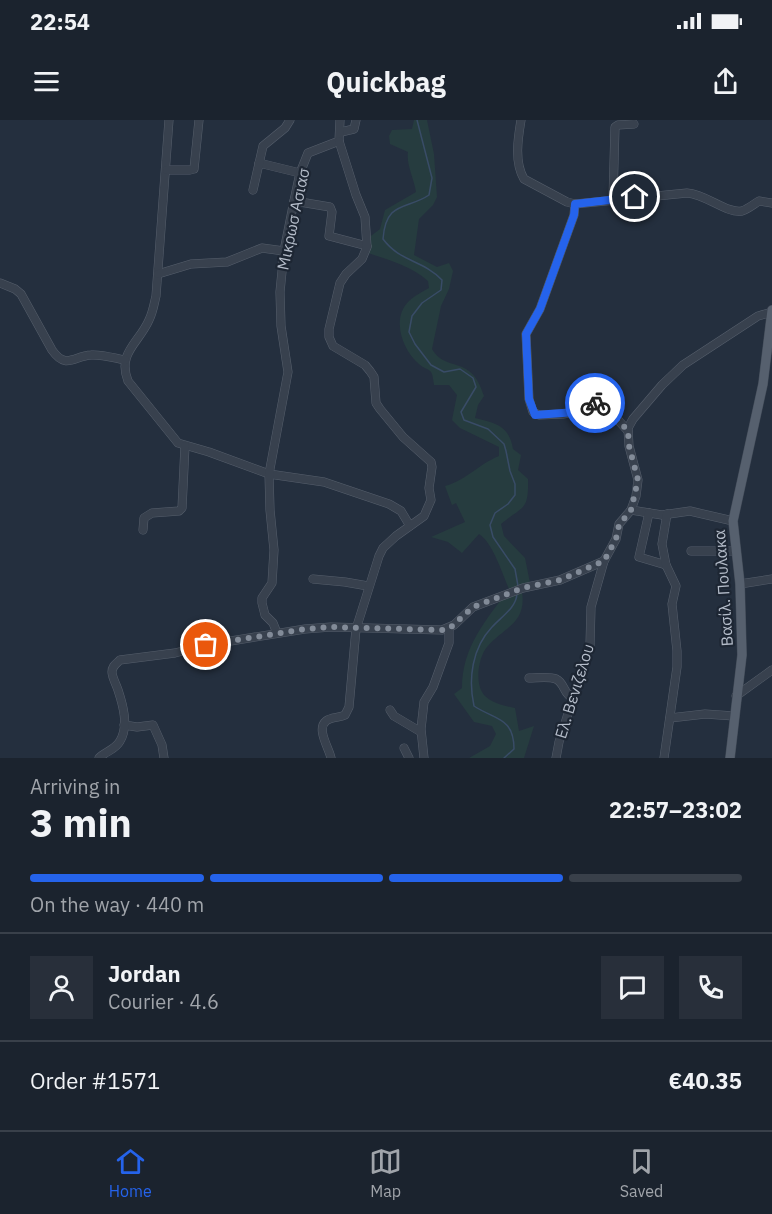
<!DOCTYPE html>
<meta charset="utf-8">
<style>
body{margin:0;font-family:"IBM Plex Sans",sans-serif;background:#282f3a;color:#f1f3f6;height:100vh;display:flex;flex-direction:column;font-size:22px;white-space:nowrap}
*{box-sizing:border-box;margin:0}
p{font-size:20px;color:#a0a4aa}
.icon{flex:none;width:33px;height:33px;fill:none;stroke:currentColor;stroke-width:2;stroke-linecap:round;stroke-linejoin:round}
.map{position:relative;height:638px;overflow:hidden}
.panel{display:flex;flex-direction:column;background:#1b232e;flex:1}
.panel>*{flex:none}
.pin{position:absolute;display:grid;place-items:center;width:51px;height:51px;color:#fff;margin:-26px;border:3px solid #fff;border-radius:50%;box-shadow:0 2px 6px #0007}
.courier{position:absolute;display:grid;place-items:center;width:60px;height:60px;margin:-30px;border:4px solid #2563eb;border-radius:50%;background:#fff;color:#222;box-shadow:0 2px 8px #0007}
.overview em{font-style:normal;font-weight:800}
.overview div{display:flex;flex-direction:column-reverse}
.overview{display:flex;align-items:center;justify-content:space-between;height:102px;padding:0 30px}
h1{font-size:39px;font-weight:800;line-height:45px}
.bar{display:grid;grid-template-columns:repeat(4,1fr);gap:9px 6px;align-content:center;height:72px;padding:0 30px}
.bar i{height:8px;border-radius:4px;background:#39404a}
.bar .selected{background:#2563eb}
.bar p{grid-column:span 4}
.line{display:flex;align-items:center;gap:15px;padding:0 30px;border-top:2px solid #39404a}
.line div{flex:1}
.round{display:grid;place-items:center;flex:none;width:63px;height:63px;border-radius:0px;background:#282f3a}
.status{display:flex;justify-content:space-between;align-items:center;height:42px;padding:0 30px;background:#1b232e;direction:ltr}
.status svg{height:16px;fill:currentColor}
header{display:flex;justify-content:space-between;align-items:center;height:78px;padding:0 30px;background:#1b232e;font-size:27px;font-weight:800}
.tabs{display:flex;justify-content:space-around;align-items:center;height:84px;border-top:2px solid #39404a;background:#1b232e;font-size:16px;color:#a0a4aa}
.tabs a{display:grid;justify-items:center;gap:3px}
.tabs .selected{color:#2563eb}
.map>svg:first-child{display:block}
.green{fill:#263c3f}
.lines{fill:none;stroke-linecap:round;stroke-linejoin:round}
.stream{stroke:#394c67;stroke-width:1.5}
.minor-casing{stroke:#565f6c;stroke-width:9}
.major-casing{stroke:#414a57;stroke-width:10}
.minor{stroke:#38414e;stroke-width:8}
.major{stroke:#56606e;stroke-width:9}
.done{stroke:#828b98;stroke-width:6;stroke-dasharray:0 10.8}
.route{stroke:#2563eb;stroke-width:8}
.labels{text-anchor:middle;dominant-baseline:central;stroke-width:4.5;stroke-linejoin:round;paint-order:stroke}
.street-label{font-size:16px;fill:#b4bcc9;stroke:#1d2633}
</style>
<div class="status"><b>22:54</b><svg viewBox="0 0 49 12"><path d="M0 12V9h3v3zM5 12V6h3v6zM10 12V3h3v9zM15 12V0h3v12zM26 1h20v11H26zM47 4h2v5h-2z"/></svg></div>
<header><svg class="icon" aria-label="menu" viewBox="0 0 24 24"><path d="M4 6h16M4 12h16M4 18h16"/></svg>Quickbag<svg class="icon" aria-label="share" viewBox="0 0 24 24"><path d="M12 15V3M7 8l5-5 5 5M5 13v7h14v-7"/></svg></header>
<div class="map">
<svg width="772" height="638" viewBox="0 0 772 638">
<rect width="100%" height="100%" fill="#242f3e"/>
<path class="green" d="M414 0H427L434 34 437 77 433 85 419 99 414 135 437 147 449 143 453 151 449 169 441 186 432 229C447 254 471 233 484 276L478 285 475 298C495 303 509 305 513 329L521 335 518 350 528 359C529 392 522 386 501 404L504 416 525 438 531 468 522 472C527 503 503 508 487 527 478 538 474 565 485 576 492 583 505 586 515 588L519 611 534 606 524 638H469L490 626 496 614 492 606 474 602 454 574 462 568C462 527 486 500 509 469 502 453 493 423 479 414L462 433 448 422 431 417 465 402 456 383 452 385 445 366C465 361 479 344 499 336V327L460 308 452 300 457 275 449 265H434C432 245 429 253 419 244 402 230 391 198 409 181 414 176 422 172 429 168L428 161C410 145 385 139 362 131L363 122 380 109 385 90 416 72C414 59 406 44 408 32L390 24 389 16 392 10 412 9Z"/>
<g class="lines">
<g class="stream">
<path d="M417 0 432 58 429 75C407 90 386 80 383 119 400 142 423 140 442 160L441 170 422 183 412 196 409 212 415 224 431 245 444 252 460 249 473 258 476 267 461 292 464 300 488 309 504 324 506 331 510 351 515 364V375L508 384 495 393 490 405 493 417 515 449 518 466"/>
<path d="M504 638 514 629C514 597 495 600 474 586 468 559 472 528 492 507 501 497 516 488 517 474"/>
</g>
<g class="minor-casing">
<g id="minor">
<path d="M169 0 156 176C154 184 153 192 149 200 139 223 117 233 128 261L178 323 209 332 269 354 324 362 389 384 401 391 410 406"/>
<path d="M521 0C518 18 514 42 524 59L567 82 575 84 687 73C706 74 727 94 742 91 748 89 754 84 759 81L772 83"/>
<polyline points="341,12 354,9 356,0"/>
<polyline points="259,43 300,53"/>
<polyline points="167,50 190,50 194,49 199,0"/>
<polyline points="253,70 263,26 285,8 290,0"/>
<polyline points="613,79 615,7 618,5 634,4"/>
<polyline points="294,81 330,87 332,92 329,116 367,126"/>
<polyline points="575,84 574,95 540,189 526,214 529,279 533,292 539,295 563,294 576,292 600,282 610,291 628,311"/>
<polyline points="158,154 191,144 227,142 262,128 284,131"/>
<path d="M0 163 15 169 21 174 52 230C66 250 74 236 91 235 101 234 114 238 125 240"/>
<polyline points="631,390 662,395 690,391 733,401"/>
<polyline points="649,393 639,437 666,445"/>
<polyline points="143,410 144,398 152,393 179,391 182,388 185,326"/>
<polyline points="691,431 736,431"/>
<polyline points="313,459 345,462 368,466"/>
<polyline points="740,464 772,459"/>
<polyline points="277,513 273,503 265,495 262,483 262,478 272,463 274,430 270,390 269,354 288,252 281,206 280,172 284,131 294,81 300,53 308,33 339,21 340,0"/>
<path d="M529 558C537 558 549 556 556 559 565 563 563 574 573 578"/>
<polyline points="736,576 772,550"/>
<polyline points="390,590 394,596 421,612"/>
<polyline points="670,598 705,594 734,596"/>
<polyline points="124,605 137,607 153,605 162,625 164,638"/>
<polyline points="404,628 409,638"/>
<path d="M99 638C106 631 115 630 120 621 129 606 123 585 118 570 116 564 112 557 112 552 112 546 116 544 120 540L175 533 206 525 305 509 331 507 442 510 454 505 473 487 523 468 560 460 604 441"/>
<path d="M331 638C329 628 316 609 326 601 331 597 339 598 345 595L349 587 356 509 379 436 383 428 396 416 424 396 431 380 429 368 432 347 431 342 403 317 380 289 376 283 374 257 370 251 365 245 333 226 329 217V209L340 163 346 154 362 139 367 127 365 97 356 75 339 21"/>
<polyline points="424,638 421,609 424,582 433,567 449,523 449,509"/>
<polyline points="556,638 559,622 590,525 591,487 604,441 616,419 619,404 631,390 636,376 638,360 629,326 628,308 633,299 662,265 683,245 758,196 772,192"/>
<polyline points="664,638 677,547 677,531 672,484 676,466 666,445 662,424 667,394"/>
</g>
</g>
<g class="major-casing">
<polyline id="major" points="730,638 742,535 740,464 733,401 763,264 772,190"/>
</g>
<use href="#minor" class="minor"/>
<use href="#major" class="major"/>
</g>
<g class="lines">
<polyline class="done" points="206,525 305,509 331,507 442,510 449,509 473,487 523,468 560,460 604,441 616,419 619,405 631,390 638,360 629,326 628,311 610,291 600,282 595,283"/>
<polyline class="route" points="595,283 576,292 535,295 529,279 526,214 540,189 574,95 575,84 635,77"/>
</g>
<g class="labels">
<g class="street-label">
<text transform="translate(293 99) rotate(-78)">Μικρωσ Ασιασ</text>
<text transform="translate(723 468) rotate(-94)">Βασίλ. Πουλακα</text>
<text transform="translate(574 571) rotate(-73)">Ελ. Βενιζελου</text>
</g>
</g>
</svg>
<div class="pin" style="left:206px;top:525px;background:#ea580c"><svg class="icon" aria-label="bag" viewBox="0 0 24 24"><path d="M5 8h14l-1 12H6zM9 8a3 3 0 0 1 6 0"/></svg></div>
<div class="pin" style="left:635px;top:77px;background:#1f2937"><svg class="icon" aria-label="home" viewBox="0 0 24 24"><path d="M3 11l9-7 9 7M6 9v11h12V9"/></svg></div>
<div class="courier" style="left:595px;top:283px"><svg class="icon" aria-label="bike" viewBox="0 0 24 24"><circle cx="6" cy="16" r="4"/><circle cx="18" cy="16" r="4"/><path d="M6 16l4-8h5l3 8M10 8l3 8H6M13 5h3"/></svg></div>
</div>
<section class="panel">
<div class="overview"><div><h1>3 min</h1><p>Arriving in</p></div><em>22:57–23:02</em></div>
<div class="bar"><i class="selected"></i><i class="selected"></i><i class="selected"></i><i></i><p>On the way · 440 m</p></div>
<div class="line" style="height:108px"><a class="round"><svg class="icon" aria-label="person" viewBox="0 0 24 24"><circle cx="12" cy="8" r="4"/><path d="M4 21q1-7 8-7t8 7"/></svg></a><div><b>Jordan</b><p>Courier · 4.6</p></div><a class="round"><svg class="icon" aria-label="chat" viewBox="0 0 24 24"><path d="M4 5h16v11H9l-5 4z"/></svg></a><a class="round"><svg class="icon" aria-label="phone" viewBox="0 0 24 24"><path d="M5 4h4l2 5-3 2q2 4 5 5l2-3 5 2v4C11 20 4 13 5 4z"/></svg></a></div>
<div class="line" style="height:78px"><div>Order #1571</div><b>€40.35</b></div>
</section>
<nav class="tabs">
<a class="selected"><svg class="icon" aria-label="home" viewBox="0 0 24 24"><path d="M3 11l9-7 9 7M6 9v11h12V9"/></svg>Home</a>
<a><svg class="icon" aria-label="map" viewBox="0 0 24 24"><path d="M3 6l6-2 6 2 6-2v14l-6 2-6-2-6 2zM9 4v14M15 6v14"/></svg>Map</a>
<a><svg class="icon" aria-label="saved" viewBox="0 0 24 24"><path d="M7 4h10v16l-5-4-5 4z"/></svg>Saved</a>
</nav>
